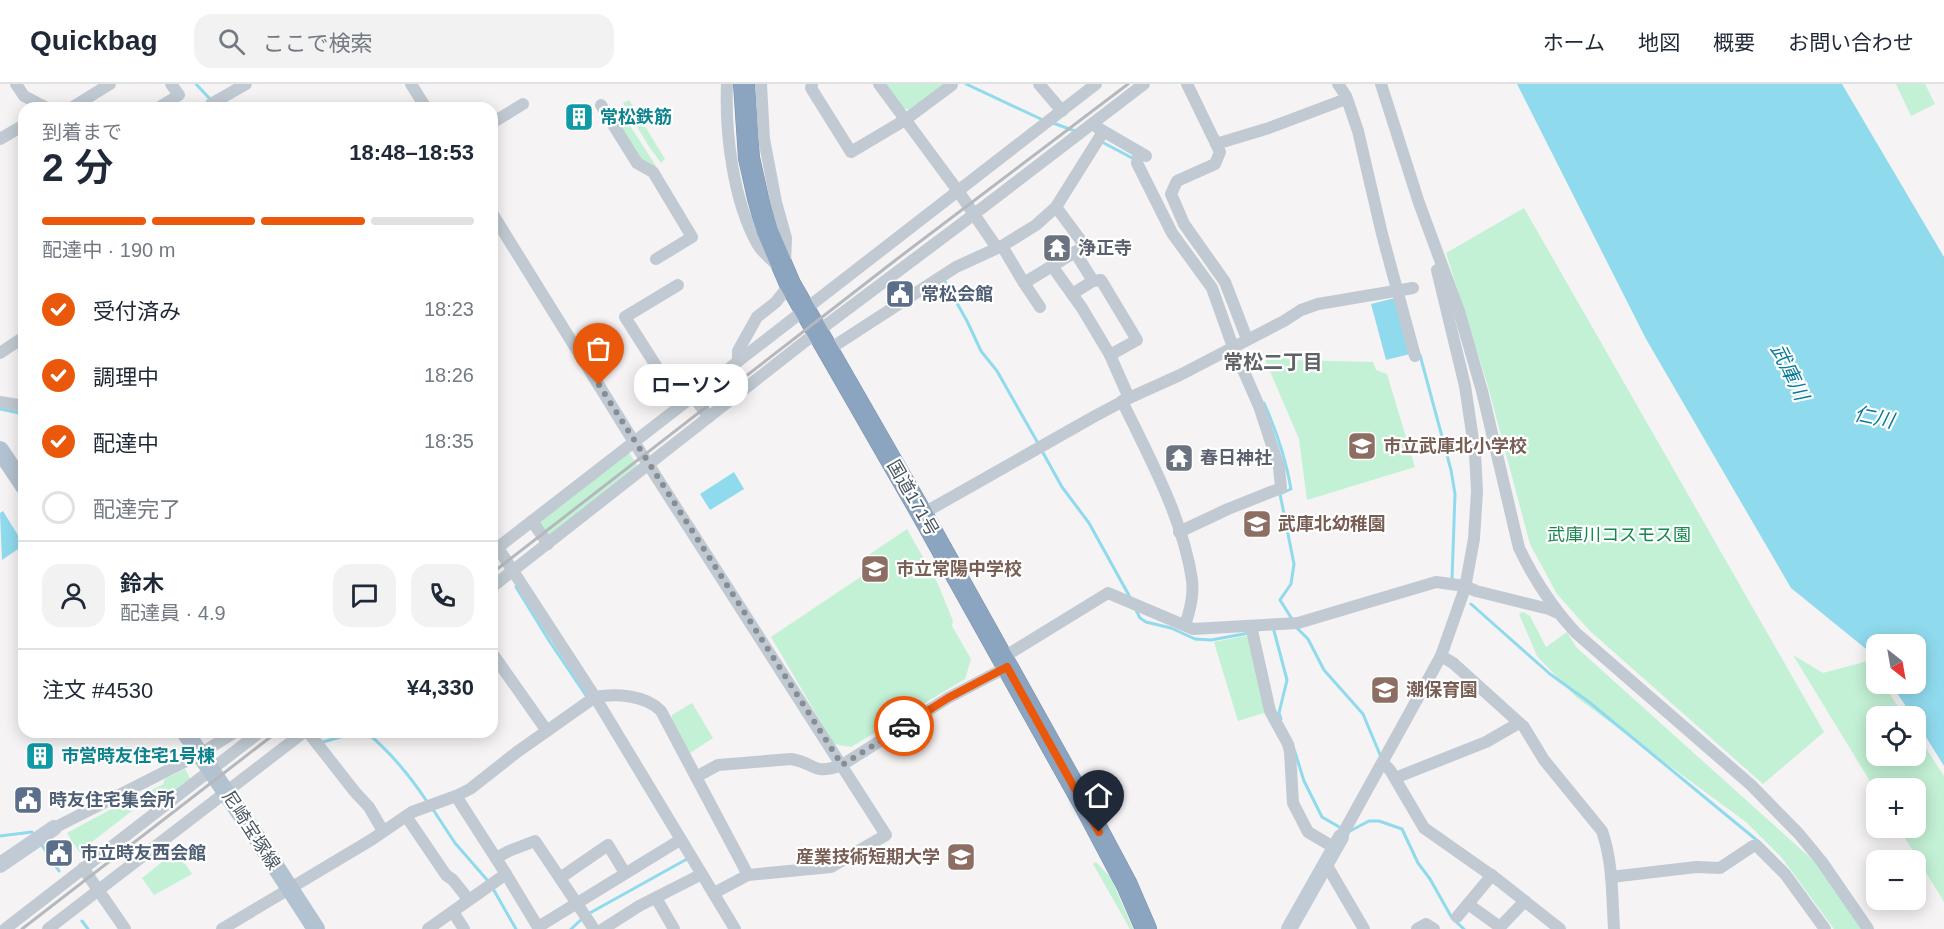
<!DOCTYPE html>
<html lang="ja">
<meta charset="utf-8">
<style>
body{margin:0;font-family:Helvetica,"Noto Sans JP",sans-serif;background:#f2f2f3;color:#1f2937;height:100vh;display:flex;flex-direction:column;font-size:22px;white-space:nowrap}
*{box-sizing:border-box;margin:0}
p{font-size:20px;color:#747a83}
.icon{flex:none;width:33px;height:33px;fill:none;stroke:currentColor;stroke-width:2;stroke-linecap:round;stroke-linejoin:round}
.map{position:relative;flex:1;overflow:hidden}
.details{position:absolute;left:18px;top:18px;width:480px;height:636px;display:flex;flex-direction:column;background:#fff;border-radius:18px;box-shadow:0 3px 15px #0003}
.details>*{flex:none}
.needle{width:39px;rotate:149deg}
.buttons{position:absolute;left:1866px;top:550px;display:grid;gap:12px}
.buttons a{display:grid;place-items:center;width:60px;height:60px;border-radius:12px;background:#fff;box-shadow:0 3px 15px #0003;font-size:30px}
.pin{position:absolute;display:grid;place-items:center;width:51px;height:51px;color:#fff;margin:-62px -26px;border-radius:50% 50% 50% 0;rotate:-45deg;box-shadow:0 0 6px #0007}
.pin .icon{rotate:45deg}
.courier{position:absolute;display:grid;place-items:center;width:60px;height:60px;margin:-30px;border:4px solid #ea580c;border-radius:50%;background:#fff;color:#222;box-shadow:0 2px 8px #0007}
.bubble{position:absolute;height:42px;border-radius:18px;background:#fff;box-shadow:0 3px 15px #0003;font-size:20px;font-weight:600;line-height:42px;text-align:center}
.headline em{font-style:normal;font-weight:600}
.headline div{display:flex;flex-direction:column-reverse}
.headline{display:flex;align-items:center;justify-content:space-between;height:102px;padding:0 24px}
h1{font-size:39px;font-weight:600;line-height:45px}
.bar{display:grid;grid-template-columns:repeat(4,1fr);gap:9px 6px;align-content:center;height:72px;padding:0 24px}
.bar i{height:8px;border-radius:4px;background:#e0e1e3}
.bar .active{background:#ea580c}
.bar p{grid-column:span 4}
.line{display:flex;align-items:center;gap:15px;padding:0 24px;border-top:2px solid #e0e1e3}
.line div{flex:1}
.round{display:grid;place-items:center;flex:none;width:63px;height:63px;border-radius:18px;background:#f2f2f3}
ol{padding:0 24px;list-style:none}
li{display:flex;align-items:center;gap:18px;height:66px}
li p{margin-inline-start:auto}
li .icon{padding:6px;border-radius:50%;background:#ea580c;color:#fff;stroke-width:4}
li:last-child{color:#747a83}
li i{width:33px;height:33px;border:3px solid #e0e1e3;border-radius:50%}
header{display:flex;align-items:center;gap:36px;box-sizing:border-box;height:84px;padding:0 30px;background:#fff;border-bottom:2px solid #e0e1e3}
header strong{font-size:28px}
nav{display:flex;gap:33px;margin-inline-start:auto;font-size:21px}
.search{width:420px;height:54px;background:#f2f2f3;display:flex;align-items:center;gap:15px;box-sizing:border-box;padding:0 21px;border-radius:18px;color:#747a83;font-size:22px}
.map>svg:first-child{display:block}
.green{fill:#c3f1d5}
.water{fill:#90daee}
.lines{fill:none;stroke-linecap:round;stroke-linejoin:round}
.stream{stroke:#90daee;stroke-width:3}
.highway-casing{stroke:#7690ad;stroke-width:22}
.street{stroke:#c1cad2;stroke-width:12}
.secondary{stroke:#c1cbd6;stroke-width:16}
.primary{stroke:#b3c2d1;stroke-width:18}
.highway{stroke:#8ba5c1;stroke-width:21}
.rail{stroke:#b5b8bd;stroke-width:3}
.done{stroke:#868d94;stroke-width:6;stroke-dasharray:0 10.8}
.route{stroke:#ea580c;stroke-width:8}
.labels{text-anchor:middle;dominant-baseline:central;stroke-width:4.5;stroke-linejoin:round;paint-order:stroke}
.culture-label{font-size:18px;font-weight:bold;fill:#0d838f;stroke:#fff;text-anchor:start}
.worship-label{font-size:18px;font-weight:bold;fill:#5b616d;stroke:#fff;text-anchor:start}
.service-label{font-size:18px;font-weight:bold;fill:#4e5e75;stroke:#fff;text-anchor:start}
.education-label{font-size:18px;font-weight:bold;fill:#785e54;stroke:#fff;text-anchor:start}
.street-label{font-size:18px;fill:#4a5661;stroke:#fff}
.park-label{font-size:18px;fill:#17864f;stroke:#fff}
.neighbourhood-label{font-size:20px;font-weight:bold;fill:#5f6368;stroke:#fff}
.water-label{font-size:20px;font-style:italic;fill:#0c7c9b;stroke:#fff}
</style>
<header>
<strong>Quickbag</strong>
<div class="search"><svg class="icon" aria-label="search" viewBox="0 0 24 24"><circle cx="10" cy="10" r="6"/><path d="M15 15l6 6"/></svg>ここで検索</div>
<nav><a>ホーム</a><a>地図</a><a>概要</a><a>お問い合わせ</a></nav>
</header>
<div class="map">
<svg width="1944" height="845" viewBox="0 0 1944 845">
<rect width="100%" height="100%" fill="#f5f3f3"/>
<g class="green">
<polygon points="886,0 944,0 910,26 903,24"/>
<polygon points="1896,0 1925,0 1935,20 1911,32"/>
<polygon points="629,16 665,75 661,79 648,61 623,19"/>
<polygon points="625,34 656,82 652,84 640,77 617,39"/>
<polygon points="1524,124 1824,648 1763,700 1590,547 1557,510 1530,460 1487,299 1446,169"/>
<polygon points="1271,268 1291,276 1373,278 1376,286 1387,290 1415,383 1307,416 1299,355 1263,271"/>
<polygon points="627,366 640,385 551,455 536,436"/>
<polygon points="907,445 938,500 953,537 952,542 971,575 965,595 851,663 834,660 771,553 868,488 861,476"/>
<polygon points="1523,528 1530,532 1546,563 1567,548 1576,563 1816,779 1861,845 1834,845 1782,774 1746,738 1576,613 1537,572 1519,530"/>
<polygon points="1245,552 1249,553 1267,628 1238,637 1214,558"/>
<polygon points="1793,571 1823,589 1868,577 1876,590 1876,600 1883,600 1905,633 1876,633 1876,672 1916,672 1916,649 1944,692 1944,818 1899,744 1916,744 1916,705 1876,705 1876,707"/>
<polygon points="692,619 713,654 687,671 671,637 672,631"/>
<polygon points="185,685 191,696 158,721 141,717 139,713 163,700 165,695"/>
<polygon points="119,721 133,726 79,768 67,749"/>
<polygon points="176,767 192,790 154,811 142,794"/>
<polygon points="1096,778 1111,794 1133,845 1130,845 1093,780"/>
</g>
<g class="water">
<polygon points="1517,0 1842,0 1944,173 1944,682 1916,637 1916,633 1913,633 1891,600 1916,600 1916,561 1876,561 1876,577 1871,569 1791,504 1646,255"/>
<polygon points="1395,214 1410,270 1386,276 1371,220"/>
<polygon points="734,388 744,405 710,426 700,410"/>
<polygon points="3,427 24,461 2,476 0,429"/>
</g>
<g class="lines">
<g class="stream">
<polyline points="196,0 210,15"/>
<polyline points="966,0 1043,36"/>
<polyline points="1053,39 1075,47"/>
<polyline points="1100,57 1134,75"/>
<polyline points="944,196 967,237 981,267 997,287 1039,361"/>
<polyline points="1420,271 1451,386 1455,410 1452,495"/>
<path d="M1264 319C1276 346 1286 375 1291 405L1280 410 1294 480 1291 500 1280 516 1292 535"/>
<polyline points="0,325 24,330"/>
<polyline points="1042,367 1062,403 1089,439 1131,515"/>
<polyline points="516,503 550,558 587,613"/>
<polyline points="1471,520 1550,590 1589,618 1759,758"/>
<polyline points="1135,524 1140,534 1146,538 1171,544 1195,555 1211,556 1249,549"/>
<polyline points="1273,543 1287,596 1279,629 1281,635"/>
<polyline points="1296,543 1308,555 1324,586 1363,630 1381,673"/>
<path d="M323 658 344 652 367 649C392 669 410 692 428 719"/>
<polyline points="1295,668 1304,697 1322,733 1341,744"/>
<polyline points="432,724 455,759 488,797"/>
<polyline points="1350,747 1369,737 1379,737 1402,745 1418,779 1430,795 1452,834 1464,845"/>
<polyline points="0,752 32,748"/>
<polyline points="41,760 59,787"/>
<polyline points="492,803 516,845"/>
<polyline points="588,830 687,775"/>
<polyline points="82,837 88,845"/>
<polyline points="571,845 583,834"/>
</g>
<g class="highway-casing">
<polyline id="highway" points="744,0 749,74 758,114 767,146 790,200 922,430 1085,722 1127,801 1146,845"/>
</g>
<g class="street">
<polyline points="16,0 24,12 47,24"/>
<polyline points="411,0 426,24"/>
<path d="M727 0C725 49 733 117 758 161 762 168 771 175 777 181"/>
<polyline points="761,0 764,55 776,118 786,154 785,179"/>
<polyline points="812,0 811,4 851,68 905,36 952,1"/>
<polyline points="879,0 958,107 997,164"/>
<polyline points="1039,0 1062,27"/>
<polyline points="1187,0 1220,68 1215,80 1177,97 1171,110 1184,140 1225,198 1247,255"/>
<polyline points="1338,0 1346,12 1358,47 1382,150 1415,272"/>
<path d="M1381 0 1419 119 1459 227 1482 307 1519 464C1534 495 1553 524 1576 549L1751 701 1799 750 1822 778 1868 845"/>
<polyline points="211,20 246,0"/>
<polyline points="601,21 637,79 653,88 692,153 656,175"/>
<polyline points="71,24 110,0"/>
<polyline points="158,24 179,11 171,0"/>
<polyline points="492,39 523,20"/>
<polyline points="1098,44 1146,72"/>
<polyline points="0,55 24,41"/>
<polyline points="1216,60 1269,44 1346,15"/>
<polyline points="1139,68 1137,79 1172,149 1212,204 1233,263 1259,322 1279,383 1281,404 1228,425 1179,448"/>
<polyline points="492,129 634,358 886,751 831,783 748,791 714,809"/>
<polyline points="1002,162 1024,199 1052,182 1082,224 1110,271 1129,314"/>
<polyline points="1075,168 1093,197"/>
<polyline points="1052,182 1085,162 1056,123"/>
<polyline points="1024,199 1040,223"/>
<polyline points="678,201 625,233 681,321"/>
<polyline points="1072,210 1093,197 1101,196 1137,256 1110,271"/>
<polyline points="828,266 956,183 1002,162 1036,141 1056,123 1103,48"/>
<polyline points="0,269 24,253"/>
<polyline points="738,277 738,267 757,233 776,218 790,200"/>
<polyline points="693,312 709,333"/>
<path d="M1122 317C1149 373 1183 434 1192 496 1194 512 1190 527 1185 541"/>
<polyline points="0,318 24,322"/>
<polyline points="922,430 1095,332 1129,314 1180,291 1284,237 1301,226 1318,220 1413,204"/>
<polyline points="532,437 548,460"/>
<polyline points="498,464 595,613 735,845"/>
<polyline points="492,468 1096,0"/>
<polyline points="492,503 817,248 973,131 1144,0"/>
<polyline points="1251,542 1270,627 1288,660 1290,668 1293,719 1308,748 1335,764"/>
<polyline points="492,569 547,647"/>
<path d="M1441 572 1453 579 1524 643 1544 676 1602 747C1613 778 1612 813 1614 845"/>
<polyline points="1002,574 1108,509 1193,545 1298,539 1436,498 1465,502 1476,507 1549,525 1558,529"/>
<polyline points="308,648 355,708 369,723 383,747"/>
<polyline points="1383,679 1390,686 1424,744 1498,796 1560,845"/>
<path d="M696 693 718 681 791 675C817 679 811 692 842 681L948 614 1007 583"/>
<polyline points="1395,694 1486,658 1519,639"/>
<polyline points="456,712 506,790 538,843 680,756"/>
<polyline points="406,732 446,791 453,796 468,815"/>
<polyline points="54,744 200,670 235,648"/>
<polyline points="1341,753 1441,572 1465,504 1474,455 1477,407 1475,369 1465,302 1437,186"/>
<polyline points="496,774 509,767 535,757 594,845"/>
<polyline points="1326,780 1364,845"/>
<polyline points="83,784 125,845"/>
<polyline points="1611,793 1696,783 1720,784 1753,762 1757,762 1785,790 1825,845"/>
<polyline points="560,794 608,761 625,789"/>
<polyline points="656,814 674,845"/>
<polyline points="1468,820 1500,843 1525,817"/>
<polyline points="453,828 464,845"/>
<polyline points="1457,833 1492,791"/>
<polyline points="5,845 260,648"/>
<polyline points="48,845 304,648"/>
<path d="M222 845 371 756 412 728 456 712 470 705 517 668 595 613C615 609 646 611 661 627L748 791"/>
<polyline points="428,845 506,790"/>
<polyline points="603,845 639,822 700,791"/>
<polyline points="1417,845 1426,840 1434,845"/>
</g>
<g class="secondary">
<polyline points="0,781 54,744"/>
<polyline points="1289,845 1341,753"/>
</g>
<g class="primary">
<polyline points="0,366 24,402"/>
<polyline points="185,648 259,757 316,845"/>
</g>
<use href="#highway" class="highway"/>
<g class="rail">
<polyline points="492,489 897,175 1128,0"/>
<polyline points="22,845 277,648"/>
</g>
</g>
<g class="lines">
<polyline class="done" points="599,301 842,681 904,642"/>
<polyline class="route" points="904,642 948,614 1007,583 1099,748"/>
</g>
<defs>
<g id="building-square" transform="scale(1.5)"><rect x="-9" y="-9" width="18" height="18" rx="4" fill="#0f9aa8" stroke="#fff"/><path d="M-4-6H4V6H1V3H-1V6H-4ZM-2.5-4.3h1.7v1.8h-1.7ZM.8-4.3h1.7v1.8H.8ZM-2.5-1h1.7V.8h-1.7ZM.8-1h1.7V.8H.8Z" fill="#fff"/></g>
<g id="temple-square" transform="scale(1.5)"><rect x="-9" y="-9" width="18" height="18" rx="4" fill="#6b7280" stroke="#fff"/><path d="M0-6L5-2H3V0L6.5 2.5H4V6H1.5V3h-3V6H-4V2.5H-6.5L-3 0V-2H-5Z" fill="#fff"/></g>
<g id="civic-square" transform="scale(1.5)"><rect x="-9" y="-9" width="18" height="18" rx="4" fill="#5c6f8a" stroke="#fff"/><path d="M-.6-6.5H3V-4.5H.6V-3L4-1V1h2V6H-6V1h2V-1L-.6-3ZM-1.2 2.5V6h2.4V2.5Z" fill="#fff"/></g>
<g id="school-square" transform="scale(1.5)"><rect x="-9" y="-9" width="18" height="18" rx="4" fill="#8d6e63" stroke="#fff"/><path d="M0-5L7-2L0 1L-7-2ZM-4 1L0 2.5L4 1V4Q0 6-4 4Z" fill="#fff"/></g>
<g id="university-square" transform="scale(1.5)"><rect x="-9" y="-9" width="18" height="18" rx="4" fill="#8d6e63" stroke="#fff"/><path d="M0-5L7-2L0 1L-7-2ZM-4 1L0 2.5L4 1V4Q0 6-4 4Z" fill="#fff"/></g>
</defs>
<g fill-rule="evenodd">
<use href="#building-square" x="579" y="33"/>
<use href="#temple-square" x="1057" y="164"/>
<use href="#civic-square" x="900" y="210"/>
<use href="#school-square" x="1362" y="362"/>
<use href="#temple-square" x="1179" y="374"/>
<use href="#school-square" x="1257" y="440"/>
<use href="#school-square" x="875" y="485"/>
<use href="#school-square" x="1385" y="606"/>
<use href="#building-square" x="40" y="672"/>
<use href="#civic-square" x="28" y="716"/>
<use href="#civic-square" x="59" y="769"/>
<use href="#university-square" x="961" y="773"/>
</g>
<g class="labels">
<g class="culture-label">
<text x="600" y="33">常松鉄筋</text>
<text x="61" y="672">市営時友住宅1号棟</text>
</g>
<g class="worship-label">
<text x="1078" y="164">浄正寺</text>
<text x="1200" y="374">春日神社</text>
</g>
<g class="service-label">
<text x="921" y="210">常松会館</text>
<text x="49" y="716">時友住宅集会所</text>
<text x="80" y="769">市立時友西会館</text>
</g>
<g class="education-label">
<text x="1383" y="362">市立武庫北小学校</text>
<text x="1278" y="440">武庫北幼稚園</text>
<text x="896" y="485">市立常陽中学校</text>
<text x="1406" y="606">潮保育園</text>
<text x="940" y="773" text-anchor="end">産業技術短期大学</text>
</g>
<g class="street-label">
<text transform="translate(913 414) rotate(60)">国道171号</text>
<text transform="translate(251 746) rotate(57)">尼崎宝塚線</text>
</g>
<g class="park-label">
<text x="1619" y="451">武庫川コスモス園</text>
</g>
<g class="neighbourhood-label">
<text x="1273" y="278">常松二丁目</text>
</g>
<g class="water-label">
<text transform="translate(1790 288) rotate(64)">武庫川</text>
<text transform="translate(1874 333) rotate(12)">仁川</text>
</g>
</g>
</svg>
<div class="buttons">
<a><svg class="needle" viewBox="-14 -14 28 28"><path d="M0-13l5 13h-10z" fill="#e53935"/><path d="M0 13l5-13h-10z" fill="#747a83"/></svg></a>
<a><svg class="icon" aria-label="locate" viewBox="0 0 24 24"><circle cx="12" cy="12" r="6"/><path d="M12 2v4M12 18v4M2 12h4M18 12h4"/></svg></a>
<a>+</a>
<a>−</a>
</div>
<div class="pin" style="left:599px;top:301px;background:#ea580c"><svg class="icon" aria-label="bag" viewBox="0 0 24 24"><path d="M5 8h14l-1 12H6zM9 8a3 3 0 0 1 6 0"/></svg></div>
<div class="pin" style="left:1099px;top:748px;background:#1f2937"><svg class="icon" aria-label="home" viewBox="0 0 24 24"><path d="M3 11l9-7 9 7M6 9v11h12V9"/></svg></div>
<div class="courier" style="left:904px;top:642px"><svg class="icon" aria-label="car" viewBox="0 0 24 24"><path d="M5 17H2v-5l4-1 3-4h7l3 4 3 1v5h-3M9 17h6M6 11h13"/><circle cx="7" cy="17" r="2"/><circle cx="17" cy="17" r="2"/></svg></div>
<div class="bubble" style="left:634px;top:280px;width:114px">ローソン</div>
<section class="details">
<div class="headline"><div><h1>2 分</h1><p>到着まで</p></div><em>18:48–18:53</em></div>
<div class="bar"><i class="active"></i><i class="active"></i><i class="active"></i><i></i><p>配達中 · 190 m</p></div>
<ol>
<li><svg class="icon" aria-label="check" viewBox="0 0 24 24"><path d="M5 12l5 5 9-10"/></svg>受付済み<p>18:23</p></li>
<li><svg class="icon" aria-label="check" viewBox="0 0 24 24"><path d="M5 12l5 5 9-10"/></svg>調理中<p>18:26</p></li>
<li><svg class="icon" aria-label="check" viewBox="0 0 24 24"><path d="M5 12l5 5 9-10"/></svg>配達中<p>18:35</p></li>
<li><i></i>配達完了</li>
</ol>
<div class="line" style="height:108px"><a class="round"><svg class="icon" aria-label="person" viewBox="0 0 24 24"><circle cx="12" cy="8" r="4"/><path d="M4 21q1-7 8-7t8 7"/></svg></a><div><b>鈴木</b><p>配達員 · 4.9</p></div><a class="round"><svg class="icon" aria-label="chat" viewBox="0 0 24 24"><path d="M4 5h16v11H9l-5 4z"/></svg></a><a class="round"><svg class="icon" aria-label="phone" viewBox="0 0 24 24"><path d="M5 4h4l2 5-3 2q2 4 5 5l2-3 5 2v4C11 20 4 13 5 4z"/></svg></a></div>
<div class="line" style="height:78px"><div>注文 #4530</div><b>¥4,330</b></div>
</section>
</div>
